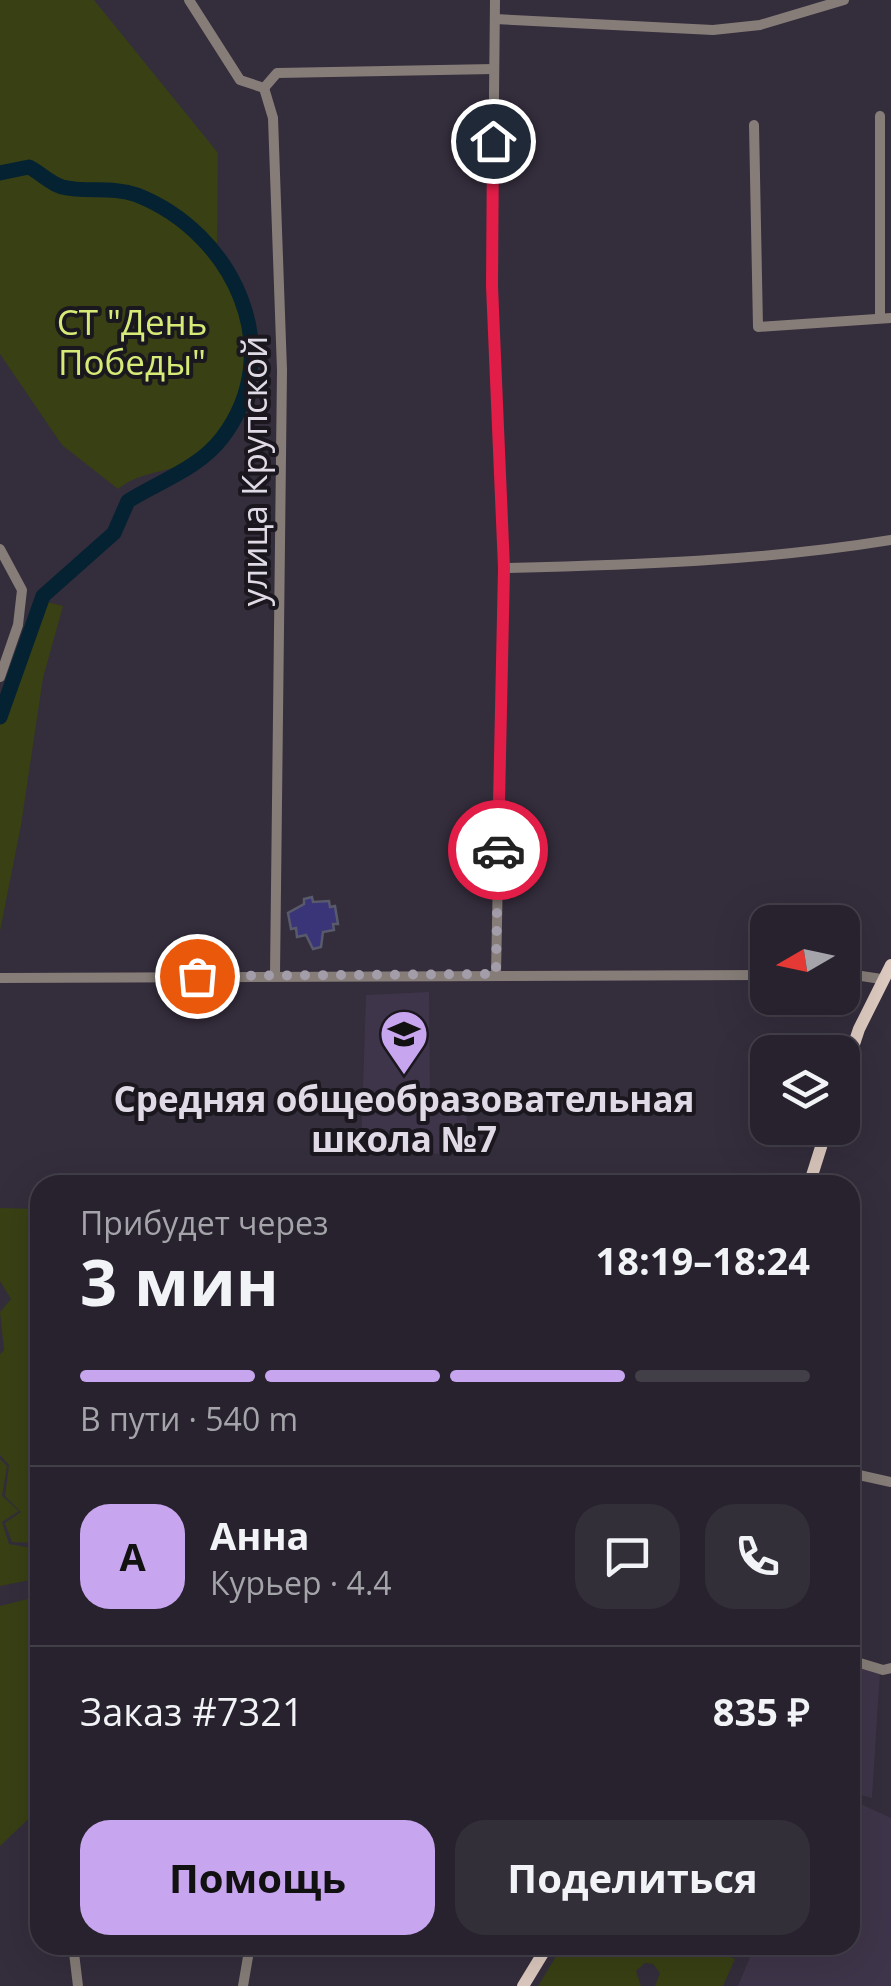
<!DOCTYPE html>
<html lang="ru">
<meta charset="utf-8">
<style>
body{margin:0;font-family:"Open Sans",sans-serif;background:#332f39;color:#f1f3f6;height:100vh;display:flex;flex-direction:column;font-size:38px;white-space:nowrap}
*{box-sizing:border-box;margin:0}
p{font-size:32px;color:#a4a4aa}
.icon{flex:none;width:55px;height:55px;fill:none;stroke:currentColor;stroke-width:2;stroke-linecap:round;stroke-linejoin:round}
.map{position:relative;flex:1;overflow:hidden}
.drawer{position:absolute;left:30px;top:1175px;width:830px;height:780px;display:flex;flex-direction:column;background:#27222d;border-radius:30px;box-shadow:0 10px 40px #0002,0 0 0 2px #433f49}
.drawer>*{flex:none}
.needle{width:65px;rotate:261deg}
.buttons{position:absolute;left:750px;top:905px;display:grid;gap:20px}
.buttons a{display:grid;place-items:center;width:110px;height:110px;border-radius:20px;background:#27222d;box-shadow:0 10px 40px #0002,0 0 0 2px #433f49;font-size:50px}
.pin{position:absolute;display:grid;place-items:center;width:85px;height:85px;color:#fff;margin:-42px;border:5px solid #fff;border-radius:50%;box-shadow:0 2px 10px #0007}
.courier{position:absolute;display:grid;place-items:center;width:100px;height:100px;margin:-50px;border:8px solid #e11d48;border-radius:50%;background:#fff;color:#222;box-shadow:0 2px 12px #0007}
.head em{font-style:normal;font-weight:700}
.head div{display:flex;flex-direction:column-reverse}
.head{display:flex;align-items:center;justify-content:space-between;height:170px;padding:0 50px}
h1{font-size:65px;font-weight:700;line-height:75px}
.bar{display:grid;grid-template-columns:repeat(4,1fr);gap:15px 10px;align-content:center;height:120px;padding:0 50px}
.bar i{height:12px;border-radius:8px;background:#433f49}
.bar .selected{background:#c8a5ef}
.bar p{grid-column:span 4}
.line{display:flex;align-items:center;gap:25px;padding:0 50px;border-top:2px solid #433f49}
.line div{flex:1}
.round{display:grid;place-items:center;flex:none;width:105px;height:105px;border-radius:30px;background:#332f39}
.action{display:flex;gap:20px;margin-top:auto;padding:20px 50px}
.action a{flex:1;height:115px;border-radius:30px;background:#c8a5ef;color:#111;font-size:40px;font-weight:700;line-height:115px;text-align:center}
.action a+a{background:#332f39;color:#f1f3f6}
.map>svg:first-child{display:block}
.built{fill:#3f354a}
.green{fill:#394014}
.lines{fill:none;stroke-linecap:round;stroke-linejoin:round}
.river{stroke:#042231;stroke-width:15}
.building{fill:#3a3479;stroke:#58596b;stroke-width:2.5}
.minor{stroke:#867d78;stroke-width:10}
.major{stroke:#ddcac0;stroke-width:12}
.done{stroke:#a39daa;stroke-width:10;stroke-dasharray:0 18}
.route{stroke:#e11d48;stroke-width:12}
.labels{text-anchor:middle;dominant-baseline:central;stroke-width:8;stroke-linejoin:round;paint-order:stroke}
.park-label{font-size:35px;fill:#d6eb77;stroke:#1a171e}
.street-label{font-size:35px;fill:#dfdae5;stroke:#1a171e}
.poi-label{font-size:35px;font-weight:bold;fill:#dfdae5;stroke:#1a171e}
</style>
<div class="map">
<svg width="891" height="1986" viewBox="0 0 891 1986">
<rect width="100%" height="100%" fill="#342d3c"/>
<g class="built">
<polygon points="429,992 430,1100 466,1101 467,1127 448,1128 450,1155 361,1147 366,995"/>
<polygon points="850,1663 880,1672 872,1798 850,1792"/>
<polygon points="850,1799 891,1818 891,1986 738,1986 755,1945 850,1945"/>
</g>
<g class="green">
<path d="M0 0H94L218 153 217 253C190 223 152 192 112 186 76 180 63 188 30 165L0 170Z"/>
<path d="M29 169C41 174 49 185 62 188 87 195 113 187 138 198 181 216 235 266 246 312 258 359 239 422 202 454 179 473 142 469 118 489L62 445 0 354V174Z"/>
<polygon points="39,600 63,606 43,678 21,825 0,931 0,706"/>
<polygon points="0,1208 40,1209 40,1547 36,1543 12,1542 5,1523 21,1512 5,1496 9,1465 0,1455 0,1354 4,1350 0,1312 11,1299 0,1281"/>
<polygon points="0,1459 7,1466 2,1496 19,1511 2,1522 9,1544 32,1548 40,1555 40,1578 0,1586"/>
<polygon points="40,1596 40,1808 0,1846 0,1606"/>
<polygon points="563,1945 703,1945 735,1959 723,1986 655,1986 660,1973 653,1964 645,1963 636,1971 641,1986 538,1986"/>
</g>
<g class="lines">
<path class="river" d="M0 173 29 167C41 173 49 183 62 187 86 193 112 186 137 195 233 233 289 350 222 438 198 469 160 481 128 501L114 533 43 596 0 717"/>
</g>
<polygon class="building" points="312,897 313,902 329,901 330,907 335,906 338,924 333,924 334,930 323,932 321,947 313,949 306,935 297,937 296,928 291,929 288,913 304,904 304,899"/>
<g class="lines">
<g class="minor">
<polyline points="189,0 240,80 264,88 273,118 282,370 275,975"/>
<polyline points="495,0 492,286 504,568 496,974"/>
<polyline points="495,19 713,30 760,25 844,0"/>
<polyline points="264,88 277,73 494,69"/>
<polyline points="754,125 758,327 891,318"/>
<polyline points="880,318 880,116"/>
<polyline points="0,549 22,590 18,625 0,677"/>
<path d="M504 568C634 565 762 561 891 540"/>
<polyline points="842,973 881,979"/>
<polyline points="0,978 768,975"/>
<polyline points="850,1473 891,1482"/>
<polyline points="850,1660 883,1670 891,1668"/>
<polyline points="78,1986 74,1953 84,1945"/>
<polyline points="243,1986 250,1945"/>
</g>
<g class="major">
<polyline points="842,1080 859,1029 891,965"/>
<polyline points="809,1185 827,1128"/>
<polyline points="523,1986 548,1945"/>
</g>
</g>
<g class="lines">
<polyline class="done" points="197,976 496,974 498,850"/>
<polyline class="route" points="493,141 492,286 504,568 498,850"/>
</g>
<defs>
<g id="school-pin" transform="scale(2.5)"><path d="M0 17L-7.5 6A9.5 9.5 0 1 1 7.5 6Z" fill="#c8a5ef" stroke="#1a171e"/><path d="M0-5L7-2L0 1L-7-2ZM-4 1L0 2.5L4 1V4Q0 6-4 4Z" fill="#111"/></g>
</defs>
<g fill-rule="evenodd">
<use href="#school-pin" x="404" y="1034"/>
</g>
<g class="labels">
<g class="park-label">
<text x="132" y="321">СТ "День<tspan x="132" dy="40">Победы"</tspan></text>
</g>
<g class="street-label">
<text transform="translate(253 471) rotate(-90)">улица Крупской</text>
</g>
<g class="poi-label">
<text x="404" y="1098">Средняя общеобразовательная<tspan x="404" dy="40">школа №7</tspan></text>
</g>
</g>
</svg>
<div class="buttons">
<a><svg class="needle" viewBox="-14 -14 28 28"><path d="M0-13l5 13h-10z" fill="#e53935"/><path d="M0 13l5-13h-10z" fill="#a4a4aa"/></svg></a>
<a><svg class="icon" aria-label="layers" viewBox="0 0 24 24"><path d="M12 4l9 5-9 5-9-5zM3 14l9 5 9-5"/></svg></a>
</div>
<div class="pin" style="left:197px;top:976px;background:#ea580c"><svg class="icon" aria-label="bag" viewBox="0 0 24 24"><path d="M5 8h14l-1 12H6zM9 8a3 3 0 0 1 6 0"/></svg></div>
<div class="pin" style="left:493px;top:141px;background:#1f2937"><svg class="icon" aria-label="home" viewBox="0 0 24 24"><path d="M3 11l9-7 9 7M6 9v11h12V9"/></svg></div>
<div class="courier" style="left:498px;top:850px"><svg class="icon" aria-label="car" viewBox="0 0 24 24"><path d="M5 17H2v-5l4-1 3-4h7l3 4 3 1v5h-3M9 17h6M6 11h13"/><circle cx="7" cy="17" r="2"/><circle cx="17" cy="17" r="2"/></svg></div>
<section class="drawer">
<div class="head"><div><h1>3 мин</h1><p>Прибудет через</p></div><em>18:19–18:24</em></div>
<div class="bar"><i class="selected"></i><i class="selected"></i><i class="selected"></i><i></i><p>В пути · 540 m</p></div>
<div class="line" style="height:180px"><b class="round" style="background:#c8a5ef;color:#111">А</b><div><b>Анна</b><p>Курьер · 4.4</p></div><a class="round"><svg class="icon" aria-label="chat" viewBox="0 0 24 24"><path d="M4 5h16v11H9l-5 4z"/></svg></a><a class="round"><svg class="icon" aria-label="phone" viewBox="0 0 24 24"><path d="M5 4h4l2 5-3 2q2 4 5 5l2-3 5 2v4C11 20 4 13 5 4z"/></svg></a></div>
<div class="line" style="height:130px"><div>Заказ #7321</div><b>835 ₽</b></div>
<div class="action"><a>Помощь</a><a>Поделиться</a></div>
</section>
</div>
